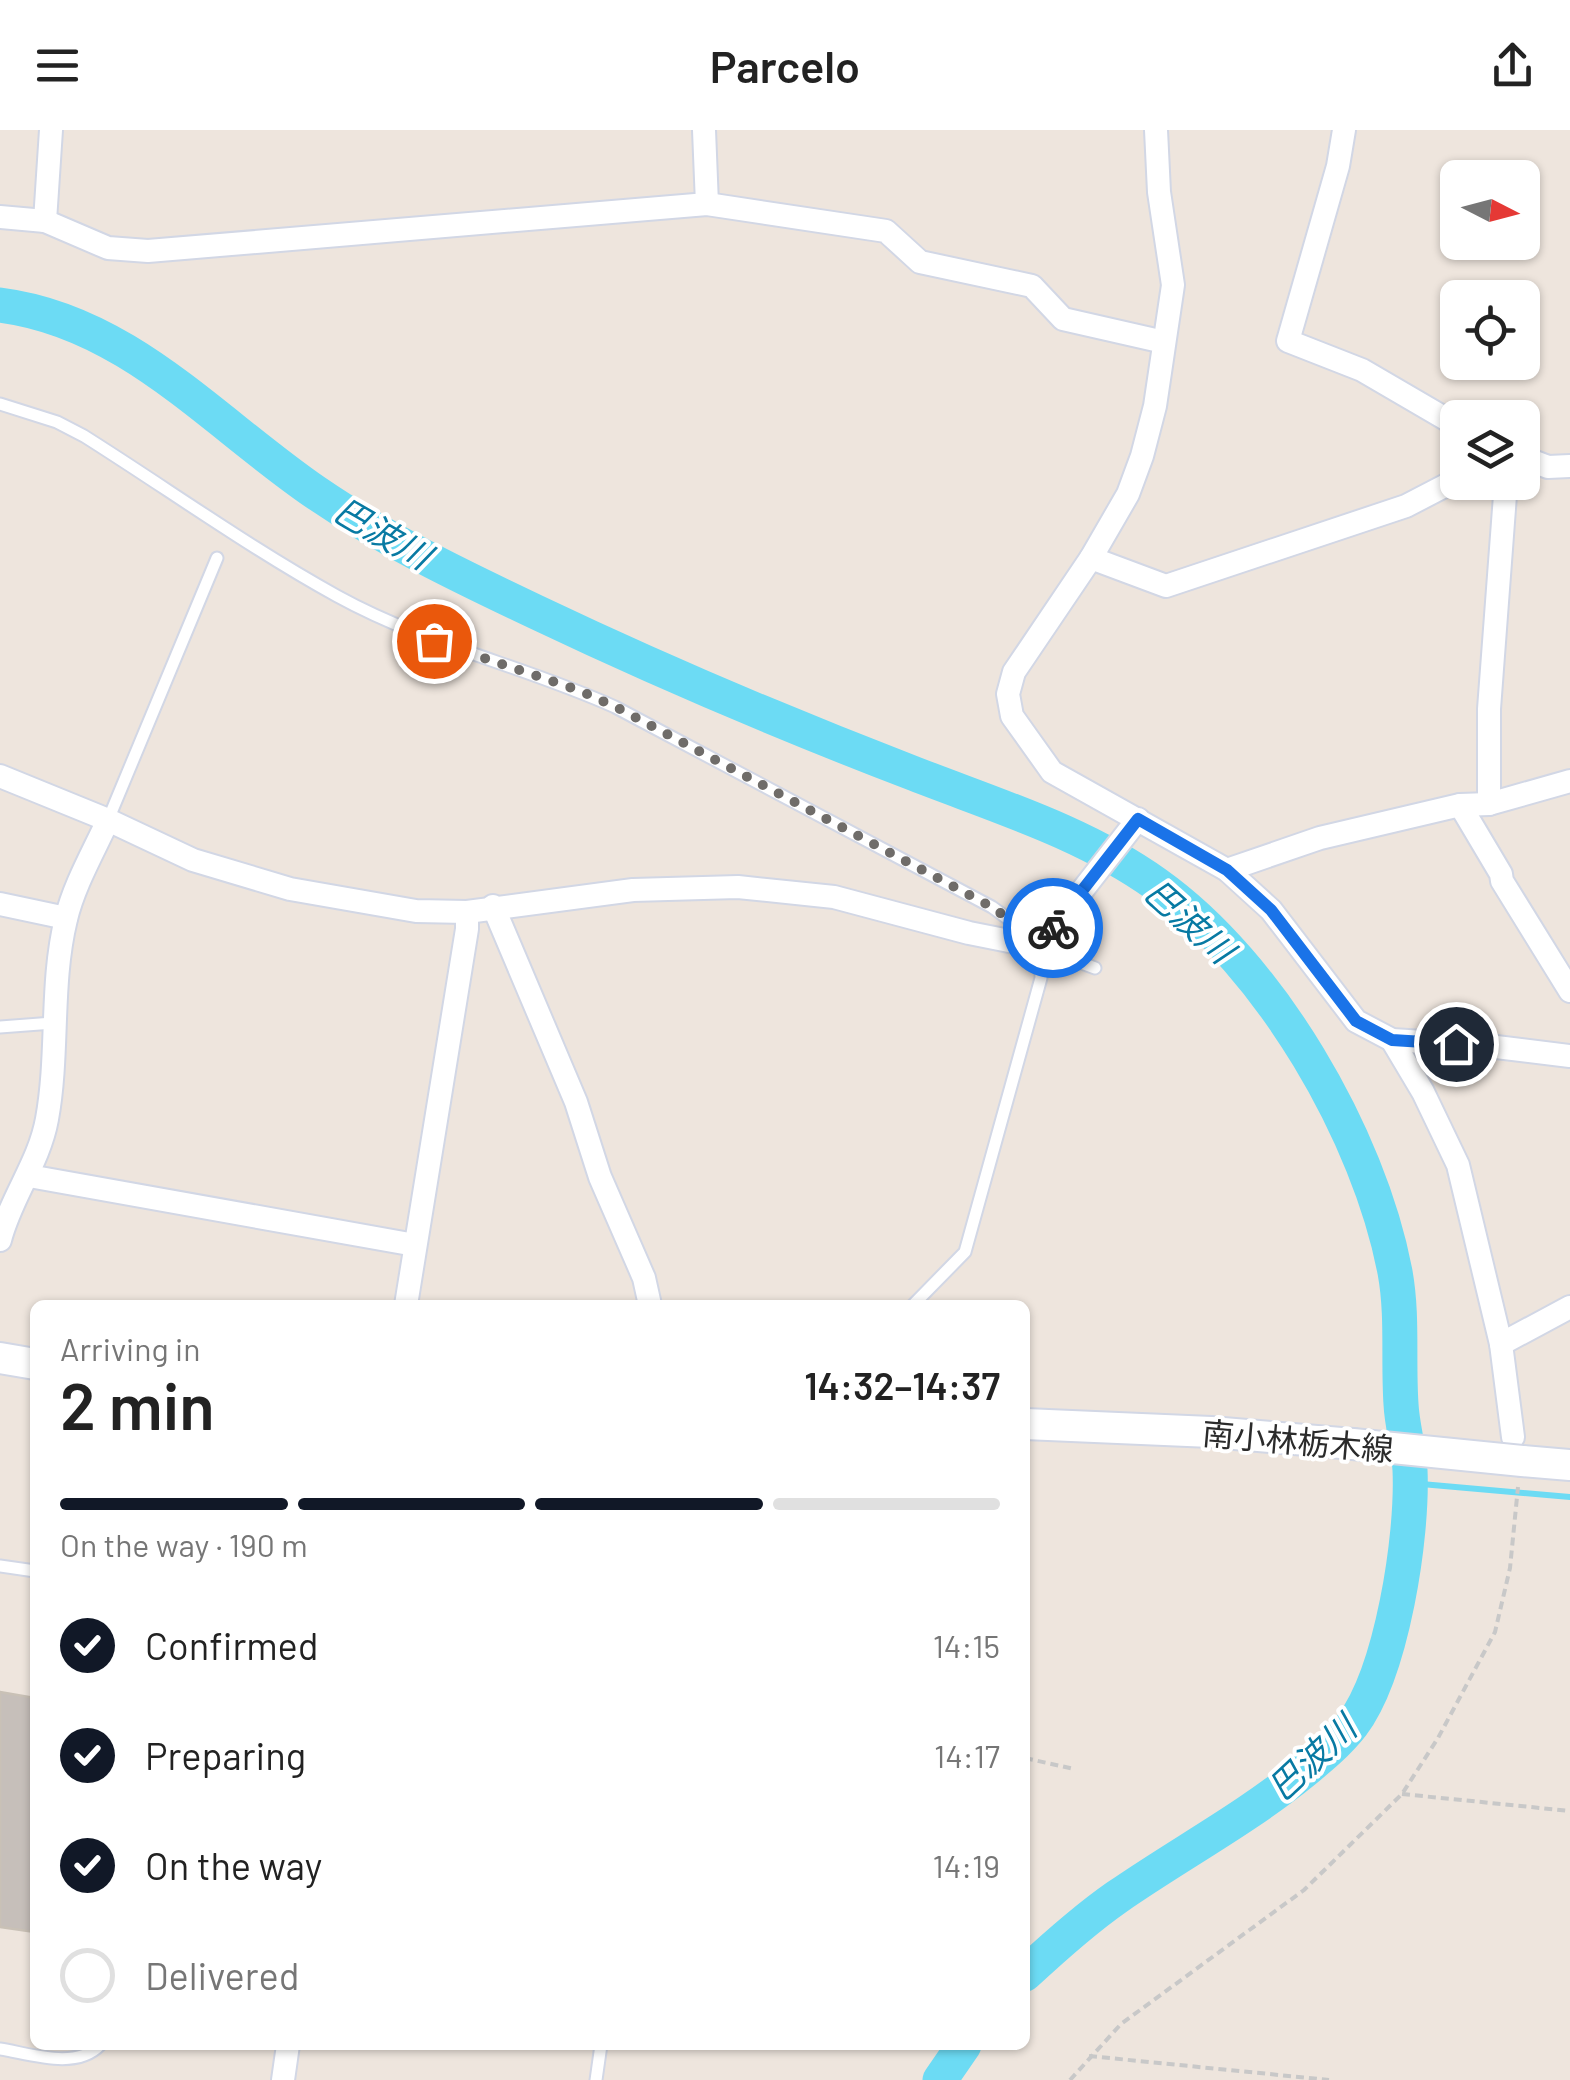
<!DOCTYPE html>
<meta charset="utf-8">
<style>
body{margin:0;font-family:Barlow,"Noto Sans JP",sans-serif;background:#f2f2f2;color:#222;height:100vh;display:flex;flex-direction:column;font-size:38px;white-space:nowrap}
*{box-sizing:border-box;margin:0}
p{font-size:32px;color:#767676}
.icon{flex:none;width:55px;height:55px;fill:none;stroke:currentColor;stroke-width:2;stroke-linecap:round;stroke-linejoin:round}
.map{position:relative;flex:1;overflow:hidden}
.sheet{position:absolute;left:30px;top:1170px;width:1000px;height:750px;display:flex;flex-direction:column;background:#fff;border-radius:15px;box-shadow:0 2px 8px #0004}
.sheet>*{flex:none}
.needle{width:65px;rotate:96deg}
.fabs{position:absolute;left:1440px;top:30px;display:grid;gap:20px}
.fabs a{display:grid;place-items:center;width:100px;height:100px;border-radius:15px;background:#fff;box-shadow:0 2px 8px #0004;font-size:50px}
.pin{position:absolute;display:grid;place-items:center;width:85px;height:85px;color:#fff;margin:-42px;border:5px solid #fff;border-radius:50%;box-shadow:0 2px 10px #0007}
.courier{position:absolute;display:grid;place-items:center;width:100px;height:100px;margin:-50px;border:8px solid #1a73e8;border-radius:50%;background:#fff;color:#222;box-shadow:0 2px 12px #0007}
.overview em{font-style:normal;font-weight:600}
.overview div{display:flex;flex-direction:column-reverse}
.overview{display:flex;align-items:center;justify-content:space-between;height:170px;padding:0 30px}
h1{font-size:65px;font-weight:600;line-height:75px}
.bar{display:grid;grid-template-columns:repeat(4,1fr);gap:15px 10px;align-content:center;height:120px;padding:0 30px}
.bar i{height:12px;border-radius:8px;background:#e0e0e0}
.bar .active{background:#111827}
.bar p{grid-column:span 4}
ol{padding:0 30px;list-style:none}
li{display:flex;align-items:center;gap:30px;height:110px}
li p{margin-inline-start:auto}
li .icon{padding:10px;border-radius:50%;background:#111827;color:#fff;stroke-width:4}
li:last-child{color:#767676}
li i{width:55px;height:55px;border:5px solid #e0e0e0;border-radius:50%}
header{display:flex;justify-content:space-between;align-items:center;height:130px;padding:0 30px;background:#fff;font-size:45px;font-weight:600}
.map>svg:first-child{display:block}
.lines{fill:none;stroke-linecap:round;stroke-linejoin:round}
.stream{stroke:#6cdbf4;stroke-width:6}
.river{stroke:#6cdbf4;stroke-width:35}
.building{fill:#c6bfba;stroke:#c9c1b6;stroke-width:2.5}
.service-casing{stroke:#d2d7e5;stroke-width:15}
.minor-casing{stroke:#d2d7e5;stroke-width:26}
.secondary-casing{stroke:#d2d7e5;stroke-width:34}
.path{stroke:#c8c8c8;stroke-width:4;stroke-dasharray:8 5;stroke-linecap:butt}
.service{stroke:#fff;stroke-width:11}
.minor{stroke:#fff;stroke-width:22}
.secondary{stroke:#fff;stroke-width:30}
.secondary-bridge-casing{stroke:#d2d7e5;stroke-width:34;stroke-linecap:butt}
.secondary-bridge{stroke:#fff;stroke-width:30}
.done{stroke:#6f6c69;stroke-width:10;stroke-dasharray:0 18}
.route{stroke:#1a73e8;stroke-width:12}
.labels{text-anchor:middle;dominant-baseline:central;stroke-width:8;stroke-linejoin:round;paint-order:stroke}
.street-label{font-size:32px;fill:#2b2b2b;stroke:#fff}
.water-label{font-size:35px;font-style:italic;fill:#087aa3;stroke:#fff}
</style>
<header><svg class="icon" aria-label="menu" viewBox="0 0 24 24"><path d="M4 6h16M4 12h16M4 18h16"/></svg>Parcelo<svg class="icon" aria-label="share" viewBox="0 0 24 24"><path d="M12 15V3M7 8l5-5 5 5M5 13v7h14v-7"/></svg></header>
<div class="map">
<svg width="1570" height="1950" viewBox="0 0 1570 1950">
<rect width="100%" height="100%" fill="#eee5dd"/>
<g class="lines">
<polyline class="stream" points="1410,1353 1570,1367"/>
<g class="river">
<path d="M0 175C127 191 213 292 315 362 385 410 460 446 536 482 660 541 787 595 915 644 997 676 1083 702 1156 754 1270 835 1369 1005 1395 1142 1403 1186 1398 1230 1401 1274 1402 1296 1409 1318 1410 1340 1413 1407 1392 1542 1352 1595 1338 1613 1321 1627 1304 1641 1245 1689 1179 1724 1117 1767 1084 1790 1054 1817 1025 1844"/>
<polyline points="940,1950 964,1915"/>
</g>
</g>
<polygon class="building" points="0,1562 35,1568 35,1802 0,1797"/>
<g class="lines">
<g class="service-casing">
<g id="service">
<path d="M0 274 57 292 84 306C168 359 250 418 337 466 426 515 524 536 615 577L992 777 1055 823 1095 838"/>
<polyline points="108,690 217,428"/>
<polyline points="0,897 53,893"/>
<polyline points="913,1175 965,1122 1041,848 1040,812"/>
<polyline points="0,1436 35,1441"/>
<path d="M0 1919C31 1924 76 1940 100 1915"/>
<polyline points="596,1950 601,1915"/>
</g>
</g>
<g class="minor-casing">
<g id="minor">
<polyline points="704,0 707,74"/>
<polyline points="1156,0 1159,62 1173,155 1155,276 1142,326 1128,364 1091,428 1014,542 1008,564 1012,586 1052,642 1227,740 1271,780 1356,891 1392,910 1488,916 1570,926"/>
<polyline points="1344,0 1338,36 1288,211 1362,240 1458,296"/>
<polyline points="0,87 45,91 108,118 148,121 707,74 886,101 920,132 1032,156 1063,189 1164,212"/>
<polyline points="45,91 51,0"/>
<polyline points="1522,327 1548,337 1570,336"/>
<polyline points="1091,428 1166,456 1406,376 1458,349"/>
<polyline points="0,646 108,690 193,730 290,759 416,781 467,782 633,760 738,757 834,767 969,803 1029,815 1040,812 1049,803 1138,689"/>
<polyline points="1489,674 1489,579 1506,352"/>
<polyline points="1460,675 1501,744 1502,751 1570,861"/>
<polyline points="1227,740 1320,708 1460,675 1489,674 1570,651"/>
<polyline points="0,774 66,788"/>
<polyline points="493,776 576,972 600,1047 644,1148 650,1175"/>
<polyline points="1392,910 1423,962 1458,1035 1501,1214 1513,1307"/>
<polyline points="29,1046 415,1115"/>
<path d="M0 1110C11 1067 39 1033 47 989 59 923 50 854 66 789 74 755 94 721 108 690"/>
<polyline points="406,1175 467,799 467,782"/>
<polyline points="1501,1214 1570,1177"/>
<polyline points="283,1950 288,1915"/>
</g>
</g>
<g class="secondary-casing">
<g id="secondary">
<polyline points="0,1228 35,1234"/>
<polyline points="1025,1294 1211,1302 1353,1314"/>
<polyline points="1522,1331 1570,1335"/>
</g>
</g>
<g class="path">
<polyline points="1025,1628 1074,1639"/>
<polyline points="1402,1664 1570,1681"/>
<polyline points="1089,1926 1329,1950"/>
<polyline points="1070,1950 1121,1894 1304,1760 1402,1664 1438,1608 1495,1502 1510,1438 1518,1357"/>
</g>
<use href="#service" class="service"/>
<use href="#minor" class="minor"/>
<use href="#secondary" class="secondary"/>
<g class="secondary-bridge-casing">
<polyline id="secondary-bridge" points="1353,1314 1522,1331"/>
</g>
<use href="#secondary-bridge" class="secondary-bridge"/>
</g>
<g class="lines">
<polyline class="done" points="434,511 578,560 616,577 992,777 1040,812 1053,798"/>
<polyline class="route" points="1053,798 1138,689 1227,740 1271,780 1356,891 1392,910 1456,914"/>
</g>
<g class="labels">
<g class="street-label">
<text transform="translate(1298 1310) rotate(5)">南小林栃木線</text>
</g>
<g class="water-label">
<text transform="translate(383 402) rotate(30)">巴波川</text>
<text transform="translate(1190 790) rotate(42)">巴波川</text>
<text transform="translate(1311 1627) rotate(-43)">巴波川</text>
</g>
</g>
</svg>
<div class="fabs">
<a><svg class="needle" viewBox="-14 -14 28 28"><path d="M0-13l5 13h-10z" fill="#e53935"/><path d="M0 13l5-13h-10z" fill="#767676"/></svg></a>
<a><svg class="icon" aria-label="locate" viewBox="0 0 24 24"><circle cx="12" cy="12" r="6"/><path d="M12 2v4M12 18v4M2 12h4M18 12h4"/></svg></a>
<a><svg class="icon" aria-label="layers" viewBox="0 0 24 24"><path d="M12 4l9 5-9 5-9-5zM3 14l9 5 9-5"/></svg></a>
</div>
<div class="pin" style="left:434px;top:511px;background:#ea580c"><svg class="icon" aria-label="bag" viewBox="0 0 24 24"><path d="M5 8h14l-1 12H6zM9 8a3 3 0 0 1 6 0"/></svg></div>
<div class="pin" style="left:1456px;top:914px;background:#1f2937"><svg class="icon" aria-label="home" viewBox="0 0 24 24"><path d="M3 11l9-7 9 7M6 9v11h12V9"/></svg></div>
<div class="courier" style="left:1053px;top:798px"><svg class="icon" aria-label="bike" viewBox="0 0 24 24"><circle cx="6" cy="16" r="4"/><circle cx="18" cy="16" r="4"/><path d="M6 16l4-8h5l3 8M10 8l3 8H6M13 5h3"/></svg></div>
<section class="sheet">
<div class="overview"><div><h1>2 min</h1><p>Arriving in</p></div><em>14:32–14:37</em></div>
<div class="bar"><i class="active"></i><i class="active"></i><i class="active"></i><i></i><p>On the way · 190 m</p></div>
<ol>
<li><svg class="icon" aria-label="check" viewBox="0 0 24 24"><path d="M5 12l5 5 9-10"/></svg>Confirmed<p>14:15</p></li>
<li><svg class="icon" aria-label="check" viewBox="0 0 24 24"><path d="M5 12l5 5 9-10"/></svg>Preparing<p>14:17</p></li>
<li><svg class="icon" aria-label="check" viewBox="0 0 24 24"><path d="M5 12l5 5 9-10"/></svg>On the way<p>14:19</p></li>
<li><i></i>Delivered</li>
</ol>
</section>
</div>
